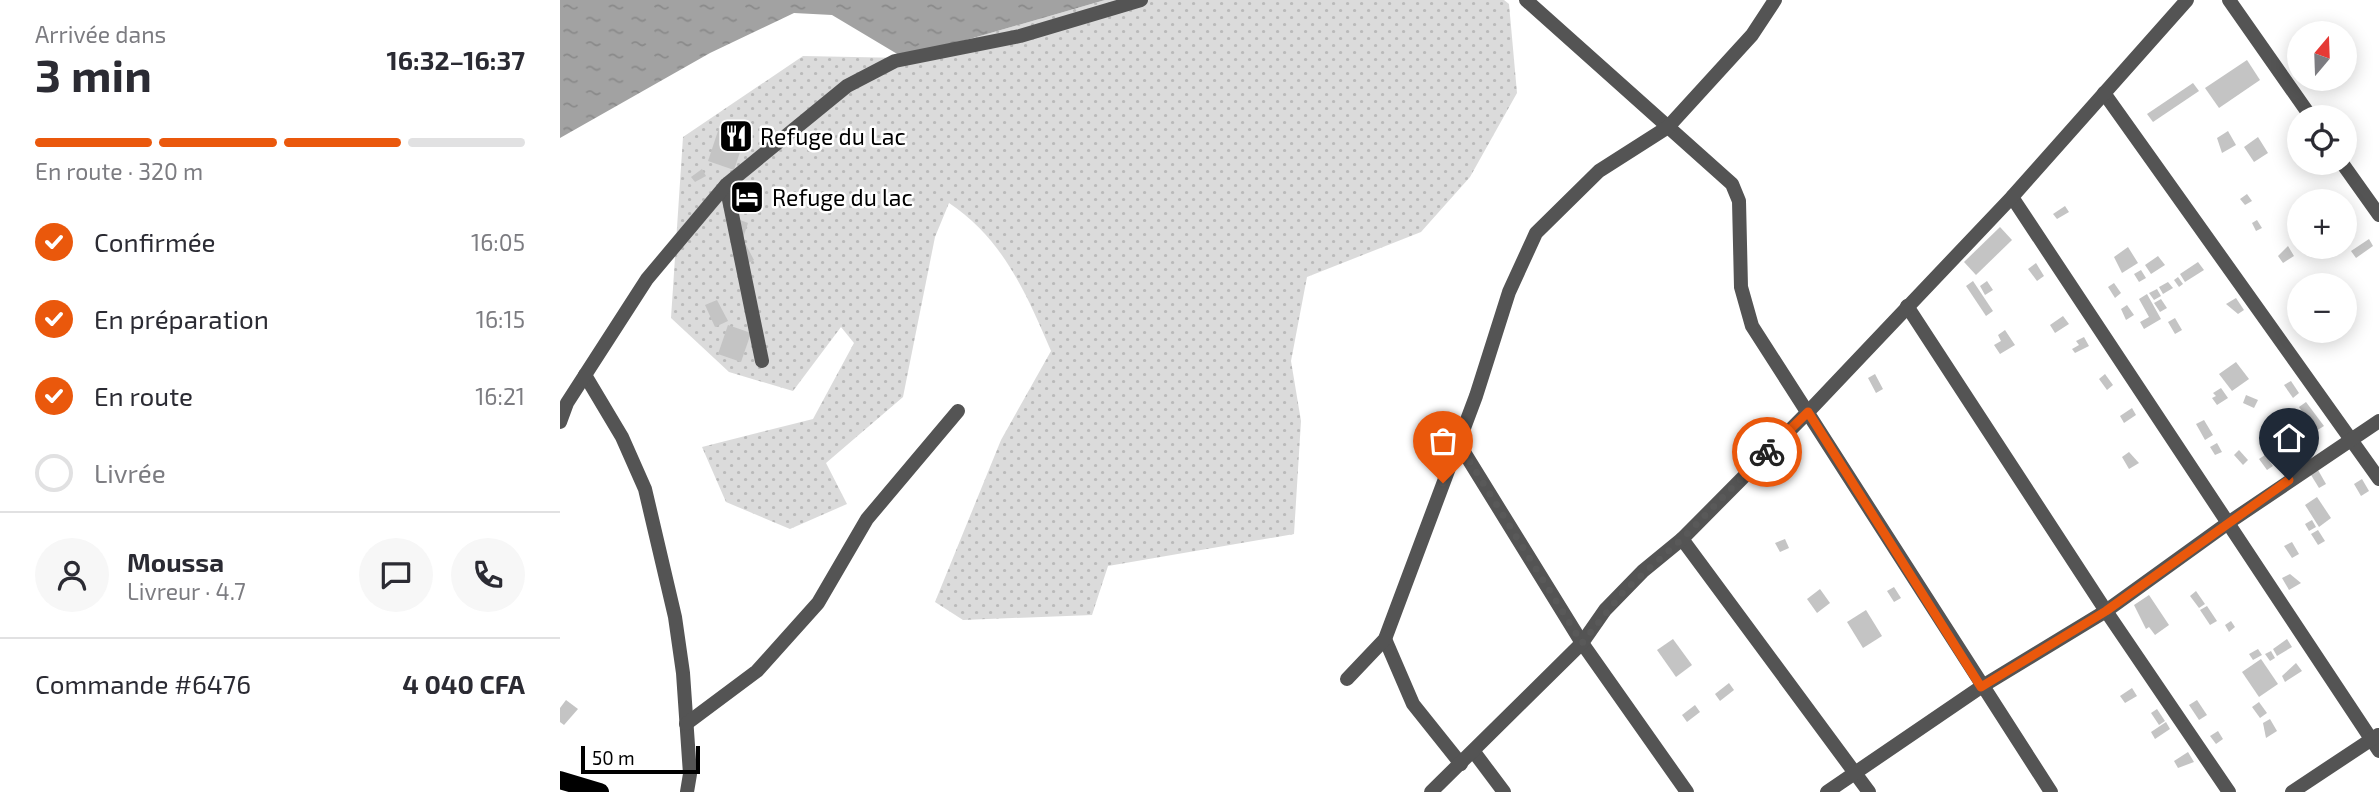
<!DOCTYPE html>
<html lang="fr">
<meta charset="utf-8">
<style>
body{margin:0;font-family:"Exo 2",sans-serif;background:#f7f7f7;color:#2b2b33;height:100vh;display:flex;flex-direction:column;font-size:26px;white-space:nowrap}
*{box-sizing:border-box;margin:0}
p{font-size:23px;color:#7c7c81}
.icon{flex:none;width:38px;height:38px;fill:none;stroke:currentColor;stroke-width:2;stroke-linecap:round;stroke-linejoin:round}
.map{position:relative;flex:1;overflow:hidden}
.sheet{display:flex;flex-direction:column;background:#fff;width:560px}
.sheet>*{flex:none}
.needle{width:46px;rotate:19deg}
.fabs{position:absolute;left:1727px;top:21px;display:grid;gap:14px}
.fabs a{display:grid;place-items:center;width:70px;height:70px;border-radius:50%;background:#fff;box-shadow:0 4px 18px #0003;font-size:35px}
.scale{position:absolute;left:21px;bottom:18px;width:119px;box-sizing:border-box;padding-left:7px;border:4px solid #000;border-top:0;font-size:19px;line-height:24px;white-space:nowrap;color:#000;-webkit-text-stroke:5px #fff;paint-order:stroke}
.pin{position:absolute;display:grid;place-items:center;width:60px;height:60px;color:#fff;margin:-72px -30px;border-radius:50% 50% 50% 0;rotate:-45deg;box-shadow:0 0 7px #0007}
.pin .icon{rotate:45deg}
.courier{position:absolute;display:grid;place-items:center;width:70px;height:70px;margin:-35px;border:5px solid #ea580c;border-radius:50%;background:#fff;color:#222;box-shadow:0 2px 9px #0007}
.headline em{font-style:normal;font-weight:700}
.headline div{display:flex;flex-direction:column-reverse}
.headline{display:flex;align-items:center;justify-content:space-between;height:119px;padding:0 35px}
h1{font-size:46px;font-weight:700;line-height:52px}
.bar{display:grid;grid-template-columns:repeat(4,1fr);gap:10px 7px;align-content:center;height:84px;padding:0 35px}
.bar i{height:9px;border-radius:5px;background:#e1e1e2}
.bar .on{background:#ea580c}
.bar p{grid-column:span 4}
.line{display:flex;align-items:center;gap:18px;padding:0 35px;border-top:2px solid #e1e1e2}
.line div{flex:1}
.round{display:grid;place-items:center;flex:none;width:74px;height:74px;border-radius:37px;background:#f7f7f7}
ol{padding:0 35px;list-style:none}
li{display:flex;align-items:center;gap:21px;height:77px}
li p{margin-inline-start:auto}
li .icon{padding:7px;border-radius:50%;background:#ea580c;color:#fff;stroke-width:4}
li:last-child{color:#7c7c81}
li i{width:38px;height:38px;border:4px solid #e1e1e2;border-radius:50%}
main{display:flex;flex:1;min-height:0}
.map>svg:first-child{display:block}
.grass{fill:url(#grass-dots)}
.water{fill:url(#water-ripples)}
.building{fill:#c4c4c4}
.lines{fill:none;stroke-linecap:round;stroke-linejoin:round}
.street{stroke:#545454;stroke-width:14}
.primary{stroke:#000;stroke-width:18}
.done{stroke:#595959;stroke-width:7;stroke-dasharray:0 12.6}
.route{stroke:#ea580c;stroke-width:9}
.labels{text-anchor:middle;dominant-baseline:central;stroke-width:5;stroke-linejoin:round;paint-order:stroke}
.poi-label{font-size:23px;fill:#000;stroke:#fff;text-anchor:start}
</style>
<main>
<section class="sheet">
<div class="headline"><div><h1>3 min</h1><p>Arrivée dans</p></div><em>16:32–16:37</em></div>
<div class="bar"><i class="on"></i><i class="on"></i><i class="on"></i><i></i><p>En route · 320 m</p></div>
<ol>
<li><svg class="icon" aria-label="check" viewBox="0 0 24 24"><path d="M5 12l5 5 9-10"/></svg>Confirmée<p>16:05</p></li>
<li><svg class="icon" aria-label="check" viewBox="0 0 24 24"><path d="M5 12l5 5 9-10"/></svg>En préparation<p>16:15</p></li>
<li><svg class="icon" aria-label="check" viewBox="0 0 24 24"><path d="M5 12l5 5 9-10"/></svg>En route<p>16:21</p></li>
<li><i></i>Livrée</li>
</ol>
<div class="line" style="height:126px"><a class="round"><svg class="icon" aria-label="person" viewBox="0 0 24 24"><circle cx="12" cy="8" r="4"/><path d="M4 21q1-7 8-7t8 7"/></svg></a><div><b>Moussa</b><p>Livreur · 4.7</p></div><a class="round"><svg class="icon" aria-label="chat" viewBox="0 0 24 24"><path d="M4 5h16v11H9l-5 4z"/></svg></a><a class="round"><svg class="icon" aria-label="phone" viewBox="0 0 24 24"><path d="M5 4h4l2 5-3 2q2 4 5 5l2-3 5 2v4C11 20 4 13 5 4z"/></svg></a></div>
<div class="line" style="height:91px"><div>Commande #6476</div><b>4 040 CFA</b></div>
</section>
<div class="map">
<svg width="1819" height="792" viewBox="0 0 1819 792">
<defs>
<pattern id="grass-dots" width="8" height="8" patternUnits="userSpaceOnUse" patternTransform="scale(1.75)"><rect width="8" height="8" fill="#dbdbdb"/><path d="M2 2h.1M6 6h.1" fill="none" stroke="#bababa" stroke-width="1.8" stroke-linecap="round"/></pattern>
<pattern id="water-ripples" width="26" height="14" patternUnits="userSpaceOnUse" patternTransform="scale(1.75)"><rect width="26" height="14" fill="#a2a2a2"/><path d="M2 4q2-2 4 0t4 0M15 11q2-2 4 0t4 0" fill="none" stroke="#8a8a8a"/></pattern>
</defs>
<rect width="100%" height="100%" fill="#fff"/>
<path class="grass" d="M545 0H944L949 4 957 93 910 177 861 232 747 277 731 361 741 421 734 534 548 566 532 615 403 620 375 602 441 440 491 351C466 293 443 239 389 203L375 237 343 397 266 463 287 504 230 529 166 502 142 447 253 419 294 343 281 327 233 391 169 372 111 318 123 137 243 56 344 58Z"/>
<polygon class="water" points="0,0 545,0 344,58 272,15 234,13 150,53 0,138"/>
<g class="building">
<polygon points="1687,60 1700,80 1659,108 1645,88"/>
<polygon points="1633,83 1639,91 1593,122 1587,114"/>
<polygon points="159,128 185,137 174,170 148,161"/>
<polygon points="1668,131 1676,145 1662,153 1657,138"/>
<polygon points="1698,137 1708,153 1694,162 1684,147"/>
<polygon points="142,169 146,176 135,182 131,177"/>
<polygon points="1687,194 1692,201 1685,205 1680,199"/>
<polygon points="1505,206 1509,212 1497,219 1493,214"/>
<polygon points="175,218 188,223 183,238"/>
<polygon points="1697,220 1702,228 1696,231 1692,223"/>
<polygon points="1440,227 1452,240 1416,275 1404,262"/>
<polygon points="1809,239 1813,246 1796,258 1791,251"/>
<polygon points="186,245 194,260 183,266 175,252"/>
<polygon points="1728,246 1734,256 1723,263 1718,256"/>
<polygon points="1568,247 1578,263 1562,273 1554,257"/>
<polygon points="1598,256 1605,265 1591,274 1585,265"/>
<polygon points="1638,262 1644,270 1625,282 1620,274"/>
<polygon points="1476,263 1484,276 1477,281 1468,269"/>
<polygon points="1581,270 1586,278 1579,282 1574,274"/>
<polygon points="1618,277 1623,284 1619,287 1614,280"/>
<polygon points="1413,281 1433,311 1426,316 1406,286"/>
<polygon points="1427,281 1433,290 1425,295 1420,286"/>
<polygon points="1608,282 1613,288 1603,294 1599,287"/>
<polygon points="1554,283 1561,293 1555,298 1548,287"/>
<polygon points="1597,289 1601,296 1594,300 1589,293"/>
<polygon points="1587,294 1601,319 1584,329 1580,322 1589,317 1579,299"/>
<polygon points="1676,298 1684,310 1678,314 1666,304"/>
<polygon points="1601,299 1607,308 1600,312 1594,303"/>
<polygon points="157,300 168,321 155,327 145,305"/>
<polygon points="1567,305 1574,315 1566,320 1561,309"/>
<polygon points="1503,316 1509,324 1495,333 1490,325"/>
<polygon points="1615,318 1622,330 1615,334 1608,322"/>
<polygon points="168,325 191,333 181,362 158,354"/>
<polygon points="1445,330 1455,345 1440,354 1434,345 1441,341 1438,335"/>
<polygon points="1753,331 1765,331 1751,340 1749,333"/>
<polygon points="1524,337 1529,346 1515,353 1512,349 1519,345 1516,341"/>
<polygon points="1676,362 1689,379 1672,391 1659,374"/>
<polygon points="1315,374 1323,389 1316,393 1308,378"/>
<polygon points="1545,374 1553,385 1547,390 1539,379"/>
<polygon points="1731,381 1739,393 1733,398 1724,385"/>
<polygon points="1661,388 1668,398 1657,405 1652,398 1656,396 1653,393"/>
<polygon points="1686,395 1698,400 1694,408 1683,403"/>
<polygon points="1746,402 1764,426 1756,431 1739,407"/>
<polygon points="1572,408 1576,415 1564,423 1560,416"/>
<polygon points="1644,420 1653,435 1645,440 1636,424"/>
<polygon points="1657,443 1662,452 1655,455 1650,447"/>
<polygon points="1679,450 1688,460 1683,465 1674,455"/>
<polygon points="1569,452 1579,463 1569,469 1562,457"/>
<polygon points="1705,455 1713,466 1707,470 1699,459"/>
<polygon points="1758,470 1766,484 1759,488 1751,475"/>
<polygon points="1802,479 1809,491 1801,496 1794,484"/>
<polygon points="1757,497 1771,518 1759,527 1745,505"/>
<polygon points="1752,520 1756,527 1749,531 1745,524"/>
<polygon points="1758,530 1765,541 1758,545 1751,534"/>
<polygon points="1225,539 1229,548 1220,552 1215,543"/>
<polygon points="1732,542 1739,554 1732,558 1724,546"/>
<polygon points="1730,574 1741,583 1729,590 1722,578"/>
<polygon points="1334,587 1341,598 1334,602 1327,591"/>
<polygon points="1260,589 1270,603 1257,613 1247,599"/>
<polygon points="1636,591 1645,604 1639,608 1630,596"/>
<polygon points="1589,595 1609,625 1595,635 1589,627 1586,629 1574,605"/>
<polygon points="1647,606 1657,621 1650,625 1640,610"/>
<polygon points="1306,610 1322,636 1303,648 1287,622"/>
<polygon points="1671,621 1675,627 1669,632 1665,625"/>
<polygon points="1113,639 1132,665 1116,677 1097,650"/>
<polygon points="1727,639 1732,647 1717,656 1713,649"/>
<polygon points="1698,649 1702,655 1693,660 1689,654"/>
<polygon points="1711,651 1715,658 1710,661 1705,654"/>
<polygon points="1701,659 1718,684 1699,697 1682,672"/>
<polygon points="1736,663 1742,671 1725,682 1722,676"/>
<polygon points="1169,683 1174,690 1160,701 1155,694"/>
<polygon points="1572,688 1577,696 1565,703 1560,696"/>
<polygon points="6,700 18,709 4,725 0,722 0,708"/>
<polygon points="1637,700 1647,715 1639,720 1629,705"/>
<polygon points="1699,702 1707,713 1700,718 1692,707"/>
<polygon points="1135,705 1140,712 1127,722 1122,715"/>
<polygon points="1597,709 1605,721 1599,725 1591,713"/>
<polygon points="1710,719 1717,731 1706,738 1703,723"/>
<polygon points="1606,722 1610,729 1595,739 1591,732"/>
<polygon points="1658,731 1663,739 1656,744 1650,736"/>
<polygon points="1628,752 1634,762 1618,768 1614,761"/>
</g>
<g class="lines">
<g class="street">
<polyline points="966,0 1172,184 1179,201 1181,287 1192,326 1491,792"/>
<polyline points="1669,0 1751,117"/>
<polyline points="1544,93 1819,479"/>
<polyline points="1782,163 1819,215"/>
<polyline points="166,185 202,361"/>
<polyline points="1452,197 1819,751"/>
<polyline points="1347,306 1546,611 1669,792"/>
<polyline points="25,375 62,437 85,489 115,617 123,673 130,774 127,792"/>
<polyline points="0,422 7,403 87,279 166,185 287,86 335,61 460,36 581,0"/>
<polyline points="899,444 1022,643 1127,792"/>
<polyline points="1122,539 1309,792"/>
<polyline points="825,639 853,704 901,764"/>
<polyline points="787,679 825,639 916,396 949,292 976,233 1039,171 1108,127 1192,35 1215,0"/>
<polyline points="126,724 197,671 258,603 307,519 398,411"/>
<polyline points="914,752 944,792"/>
<polyline points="871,792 1022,643 1045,610 1083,571 1122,539 1248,412 1452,197 1627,0"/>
<polyline points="1267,792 1421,687 1546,611 1668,523 1819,421"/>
<polyline points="1732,792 1818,735"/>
</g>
<polyline class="primary" points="0,780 40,792"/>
</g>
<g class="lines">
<polyline class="done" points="883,483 899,444 1022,643 1064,591 1122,539 1207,452"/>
<polyline class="route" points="1207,452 1248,412 1421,687 1546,611 1729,480"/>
</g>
<defs>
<g id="restaurant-square" transform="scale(1.75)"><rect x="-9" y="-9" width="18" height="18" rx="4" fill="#000" stroke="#fff"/><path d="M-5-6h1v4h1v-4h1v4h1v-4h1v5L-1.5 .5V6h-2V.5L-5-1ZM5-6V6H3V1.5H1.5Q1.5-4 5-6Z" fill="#fff"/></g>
<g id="hotel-square" transform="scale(1.75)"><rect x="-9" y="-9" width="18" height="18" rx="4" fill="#000" stroke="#fff"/><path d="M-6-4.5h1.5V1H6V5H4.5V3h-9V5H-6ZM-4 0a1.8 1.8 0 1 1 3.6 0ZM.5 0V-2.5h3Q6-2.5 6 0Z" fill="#fff"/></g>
</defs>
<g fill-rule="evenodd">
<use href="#restaurant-square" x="176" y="136"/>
<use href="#hotel-square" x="187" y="197"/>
</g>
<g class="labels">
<g class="poi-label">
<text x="200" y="136">Refuge du Lac</text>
<text x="212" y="197">Refuge du lac</text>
</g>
</g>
</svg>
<div class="fabs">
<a><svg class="needle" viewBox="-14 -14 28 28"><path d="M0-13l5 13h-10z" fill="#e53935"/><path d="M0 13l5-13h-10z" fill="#7c7c81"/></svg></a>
<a><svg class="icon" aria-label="locate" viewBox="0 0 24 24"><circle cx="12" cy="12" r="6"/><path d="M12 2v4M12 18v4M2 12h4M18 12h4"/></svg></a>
<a>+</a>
<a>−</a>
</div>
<div class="scale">50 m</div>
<div class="pin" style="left:883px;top:483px;background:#ea580c"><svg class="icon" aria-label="bag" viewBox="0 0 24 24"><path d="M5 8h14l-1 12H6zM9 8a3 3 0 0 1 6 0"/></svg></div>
<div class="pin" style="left:1729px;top:480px;background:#1f2937"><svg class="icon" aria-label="home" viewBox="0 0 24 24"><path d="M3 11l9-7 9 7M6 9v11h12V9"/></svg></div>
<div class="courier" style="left:1207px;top:452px"><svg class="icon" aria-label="bike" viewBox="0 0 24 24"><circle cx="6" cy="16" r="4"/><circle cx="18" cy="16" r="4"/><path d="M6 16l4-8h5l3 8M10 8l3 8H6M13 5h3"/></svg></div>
</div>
</main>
